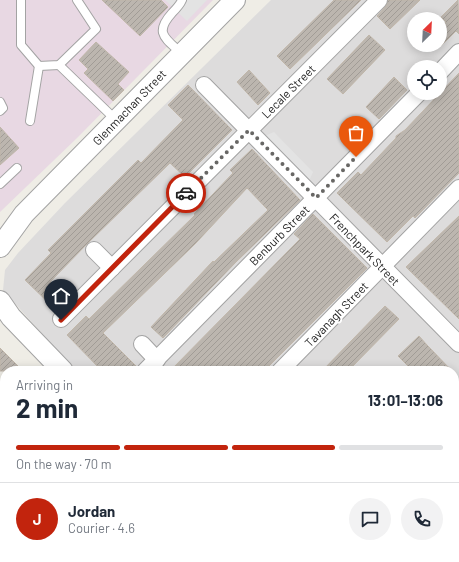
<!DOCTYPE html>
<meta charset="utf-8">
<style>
body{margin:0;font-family:Barlow,sans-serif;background:#f2f2f3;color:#1f2937;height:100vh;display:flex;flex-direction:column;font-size:15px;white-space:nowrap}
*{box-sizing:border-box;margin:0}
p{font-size:13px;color:#747a83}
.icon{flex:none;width:22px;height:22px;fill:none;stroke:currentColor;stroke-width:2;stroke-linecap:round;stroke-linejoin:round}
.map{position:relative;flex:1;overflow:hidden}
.panel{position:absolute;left:0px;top:366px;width:459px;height:196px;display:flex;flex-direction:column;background:#fff;border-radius:16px 16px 0 0;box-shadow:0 2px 10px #0003}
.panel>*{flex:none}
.needle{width:26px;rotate:24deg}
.controls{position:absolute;left:407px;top:12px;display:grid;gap:8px}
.controls a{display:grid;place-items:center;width:40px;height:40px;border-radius:50%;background:#fff;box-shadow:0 2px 10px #0003;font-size:20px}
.pin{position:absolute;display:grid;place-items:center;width:34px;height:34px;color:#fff;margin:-41px -17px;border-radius:50% 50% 50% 0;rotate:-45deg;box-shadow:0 0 4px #0007}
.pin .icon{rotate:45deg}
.courier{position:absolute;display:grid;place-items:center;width:40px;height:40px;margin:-20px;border:3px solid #c2240d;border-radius:50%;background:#fff;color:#222;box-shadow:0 1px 5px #0007}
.headline em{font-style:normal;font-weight:700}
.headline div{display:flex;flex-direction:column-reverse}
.headline{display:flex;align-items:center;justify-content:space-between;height:68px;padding:0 16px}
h1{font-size:26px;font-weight:700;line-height:30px}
.bar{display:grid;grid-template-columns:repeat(4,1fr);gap:6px 4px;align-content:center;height:48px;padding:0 16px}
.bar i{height:5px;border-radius:3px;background:#e0e1e3}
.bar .on{background:#c2240d}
.bar p{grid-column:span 4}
.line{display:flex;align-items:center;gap:10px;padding:0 16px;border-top:1px solid #e0e1e3}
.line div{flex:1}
.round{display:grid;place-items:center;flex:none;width:42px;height:42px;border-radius:21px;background:#f2f2f3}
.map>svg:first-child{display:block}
.residential{fill:#dddcdc;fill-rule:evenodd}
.industrial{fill:#e8d8e3}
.parking{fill:#e3e3e3}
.building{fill:url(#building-hatch);stroke:#c0b6a9}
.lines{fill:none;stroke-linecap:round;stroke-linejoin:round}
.service-casing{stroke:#a3a3a3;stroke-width:10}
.minor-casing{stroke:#a3a3a3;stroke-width:18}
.tertiary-casing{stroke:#a3a3a3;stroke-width:22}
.service{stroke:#fff;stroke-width:8}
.minor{stroke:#fff;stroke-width:16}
.tertiary{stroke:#fff;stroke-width:20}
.done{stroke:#686765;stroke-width:4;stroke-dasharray:0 7.2}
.route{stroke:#c2240d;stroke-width:5}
.labels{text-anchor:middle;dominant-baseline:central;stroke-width:4;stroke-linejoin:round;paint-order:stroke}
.street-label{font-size:12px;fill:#1f1f1f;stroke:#fff}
</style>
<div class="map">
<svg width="459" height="562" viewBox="0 0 459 562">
<defs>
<pattern id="building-hatch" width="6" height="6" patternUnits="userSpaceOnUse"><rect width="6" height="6" fill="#bcb6af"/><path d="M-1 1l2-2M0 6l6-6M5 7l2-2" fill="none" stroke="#a19c96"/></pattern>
</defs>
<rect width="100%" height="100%" fill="#efede6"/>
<path class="residential" d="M271 0H459V562H0V554L5 549V557H454V371H78L52 345 3 290 5 270 18 253 65 203ZM414 19H440V45H414ZM414 67H440V93H414Z"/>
<polygon class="industrial" points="0,0 213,0 77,138 0,212"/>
<g class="parking">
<polygon points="165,0 207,0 187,21"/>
<polygon points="274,132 313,172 306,188 258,139"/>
<polygon points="0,454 5,459 5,544 0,549"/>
</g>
<g class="building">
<polygon points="102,0 161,0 168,7 140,36"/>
<polygon points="334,0 361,0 290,69 277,56"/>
<polygon points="388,0 420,0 390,29 377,16 386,6"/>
<polygon points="458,0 459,34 456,31 440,47 440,28 446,22 441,17"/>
<polygon points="369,35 385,50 343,94 327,79"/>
<polygon points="96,42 129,72 118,84 124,90 113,101 84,73 88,69 79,60"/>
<polygon points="249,70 270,93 258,105 237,82"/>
<polygon points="459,73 459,173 415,218 413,216 387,242 337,193 358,172 361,175 396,138 396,136 405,130"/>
<polygon points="394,77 407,90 379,119 366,107"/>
<polygon points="188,85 232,130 185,177 170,163 88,243 50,282 65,297 54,308 25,280 51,253 48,250 138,160 141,163 183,120 168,105"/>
<polygon points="0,127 19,148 0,165"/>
<polygon points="252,149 300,200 236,262 163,338 151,327 213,261 214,262 268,210 247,188 195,244 103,333 137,367 136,371 102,371 67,335 86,316 89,319 195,215 194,214 233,173 230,170"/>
<polygon points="313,214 367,268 264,371 170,371 300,239 294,234"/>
<polygon points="459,216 459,319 406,267"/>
<polygon points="385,306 399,319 348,371 322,371"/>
<polygon points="419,336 427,345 452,371 413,371 398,356"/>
<polygon points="0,348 23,371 0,371"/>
</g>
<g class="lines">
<g class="service-casing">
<g id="service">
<polyline points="21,0 21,45 39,66 59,65 96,29 77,0"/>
<path d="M181 53C165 38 154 33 172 13 176 9 180 5 182 0"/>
<polyline points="59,65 116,120"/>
<polyline points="0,102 3,108 0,111"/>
<polyline points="30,121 39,66"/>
<polyline points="0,184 17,168"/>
</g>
</g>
<g class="minor-casing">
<g id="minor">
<polyline points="440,72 459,52"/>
<polyline points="204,85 459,344"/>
<polyline points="94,250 112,268"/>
<polyline points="61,319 379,0"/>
<polyline points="142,344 157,360"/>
<polyline points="145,371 419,93"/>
<polyline points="280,371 459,188"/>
<polyline points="454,533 459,538"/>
<polyline points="11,562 16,557"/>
<polyline points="178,562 183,557"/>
</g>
</g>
<g class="tertiary-casing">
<g id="tertiary">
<polyline points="0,247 24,214 235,0"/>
<polyline points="0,301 11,317 63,371"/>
<polyline points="242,557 247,562"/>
</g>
</g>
<use href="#service" class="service"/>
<use href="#minor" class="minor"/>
<use href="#tertiary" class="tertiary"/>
</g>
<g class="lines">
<polyline class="done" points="186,193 249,130 316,198 356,157"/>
<polyline class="route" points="61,320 186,193"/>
</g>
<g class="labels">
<g class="street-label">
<text transform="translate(288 91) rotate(-45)">Lecale Street</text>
<text transform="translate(129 107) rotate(-46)">Glenmachan Street</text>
<text transform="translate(279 235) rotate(-45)">Benburb Street</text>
<text transform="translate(365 249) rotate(46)">Frenchpark Street</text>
<text transform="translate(336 314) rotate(-46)">Tavanagh Street</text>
</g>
</g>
</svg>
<div class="controls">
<a><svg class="needle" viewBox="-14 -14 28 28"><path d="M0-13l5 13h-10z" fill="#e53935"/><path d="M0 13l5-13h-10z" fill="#747a83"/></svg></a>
<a><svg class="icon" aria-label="locate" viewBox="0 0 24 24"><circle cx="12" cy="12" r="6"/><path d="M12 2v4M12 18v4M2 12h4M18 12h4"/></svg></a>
</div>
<div class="pin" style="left:356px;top:157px;background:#ea580c"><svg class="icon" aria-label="bag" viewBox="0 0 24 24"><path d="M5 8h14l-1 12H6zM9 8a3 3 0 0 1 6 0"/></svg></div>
<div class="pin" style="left:61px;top:320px;background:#1f2937"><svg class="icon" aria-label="home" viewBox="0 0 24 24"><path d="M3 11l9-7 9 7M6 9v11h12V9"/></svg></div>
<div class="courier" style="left:186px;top:193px"><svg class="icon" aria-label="car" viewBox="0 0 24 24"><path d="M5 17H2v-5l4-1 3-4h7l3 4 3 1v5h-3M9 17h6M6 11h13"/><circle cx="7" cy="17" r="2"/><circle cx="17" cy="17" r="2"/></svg></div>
<section class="panel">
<div class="headline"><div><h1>2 min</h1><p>Arriving in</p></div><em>13:01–13:06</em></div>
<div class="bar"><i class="on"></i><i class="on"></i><i class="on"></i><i></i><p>On the way · 70 m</p></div>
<div class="line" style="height:72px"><b class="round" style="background:#c2240d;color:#fff">J</b><div><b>Jordan</b><p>Courier · 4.6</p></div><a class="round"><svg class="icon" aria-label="chat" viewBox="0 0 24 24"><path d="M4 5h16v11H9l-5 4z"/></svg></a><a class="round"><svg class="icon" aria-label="phone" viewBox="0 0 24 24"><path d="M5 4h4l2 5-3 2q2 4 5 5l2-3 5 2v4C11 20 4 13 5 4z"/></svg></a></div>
</section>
</div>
